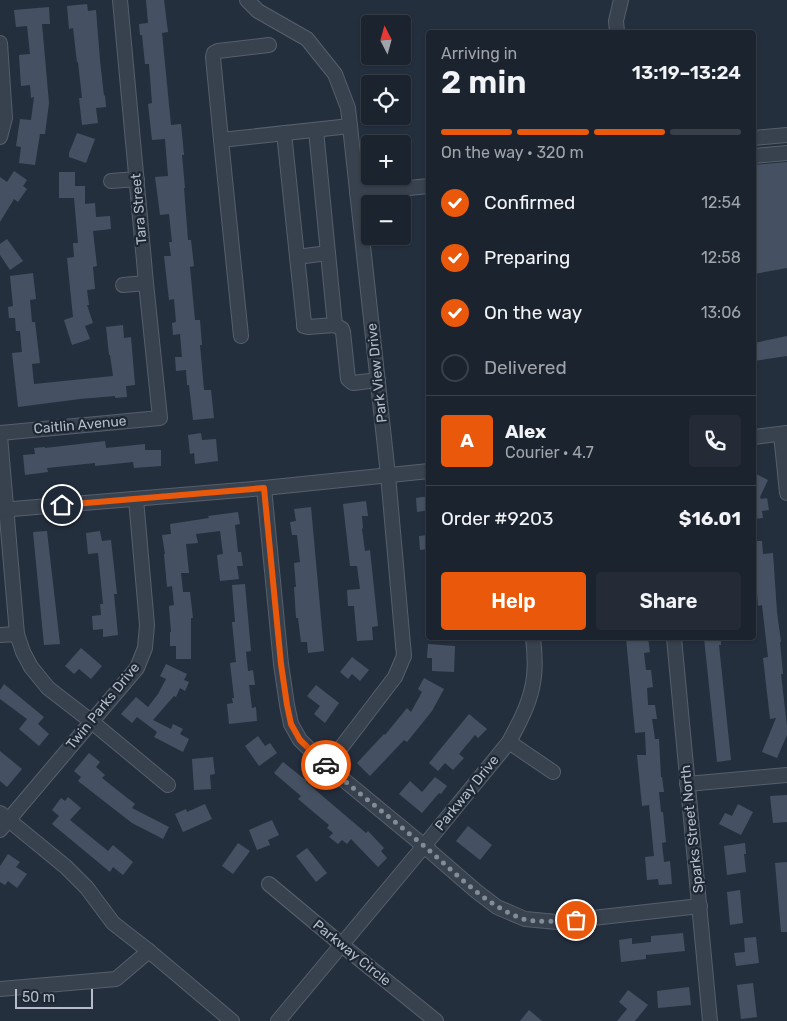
<!DOCTYPE html>
<meta charset="utf-8">
<style>
body{margin:0;font-family:Rubik,sans-serif;background:#242b36;color:#f1f3f6;height:100vh;display:flex;flex-direction:column;font-size:19px;white-space:nowrap}
*{box-sizing:border-box;margin:0}
p{font-size:16px;color:#a0a4aa}
.icon{flex:none;width:28px;height:28px;fill:none;stroke:currentColor;stroke-width:2;stroke-linecap:round;stroke-linejoin:round}
.map{position:relative;flex:1;overflow:hidden}
.side{position:absolute;left:426px;top:30px;width:330px;height:610px;display:flex;flex-direction:column;background:#1b232e;border-radius:5px;box-shadow:0 1px 4px #0004,0 0 0 1px #39404a}
.side>*{flex:none}
.needle{width:32px;rotate:354deg}
.controls{position:absolute;left:361px;top:15px;display:grid;gap:10px}
.controls a{display:grid;place-items:center;width:50px;height:50px;border-radius:5px;background:#1b232e;box-shadow:0 1px 4px #0004,0 0 0 1px #39404a;font-size:25px}
.scale{position:absolute;left:15px;bottom:12px;width:78px;box-sizing:border-box;padding-left:5px;border:2px solid #b4bcc9;border-top:0;font-size:14px;line-height:18px;white-space:nowrap;color:#b4bcc9;-webkit-text-stroke:4px #1d2633;paint-order:stroke}
.pin{position:absolute;display:grid;place-items:center;width:42px;height:42px;color:#fff;margin:-21px;border:2px solid #fff;border-radius:50%;box-shadow:0 1px 5px #0007}
.courier{position:absolute;display:grid;place-items:center;width:50px;height:50px;margin:-25px;border:4px solid #ea580c;border-radius:50%;background:#fff;color:#222;box-shadow:0 1px 6px #0007}
.headline em{font-style:normal;font-weight:600}
.headline div{display:flex;flex-direction:column-reverse}
.headline{display:flex;align-items:center;justify-content:space-between;height:85px;padding:0 15px}
h1{font-size:32px;font-weight:600;line-height:38px}
.bar{display:grid;grid-template-columns:repeat(4,1fr);gap:8px 5px;align-content:center;height:60px;padding:0 15px}
.bar i{height:6px;border-radius:4px;background:#39404a}
.bar .on{background:#ea580c}
.bar p{grid-column:span 4}
.line{display:flex;align-items:center;gap:12px;padding:0 15px;border-top:1px solid #39404a}
.line div{flex:1}
.round{display:grid;place-items:center;flex:none;width:52px;height:52px;border-radius:5px;background:#242b36}
ol{padding:0 15px;list-style:none}
li{display:flex;align-items:center;gap:15px;height:55px}
li p{margin-inline-start:auto}
li .icon{padding:5px;border-radius:50%;background:#ea580c;color:#fff;stroke-width:4}
li:last-child{color:#a0a4aa}
li i{width:28px;height:28px;border:2px solid #39404a;border-radius:50%}
.button{display:flex;gap:10px;margin-top:auto;padding:10px 15px}
.button a{flex:1;height:58px;border-radius:5px;background:#ea580c;color:#fff;font-size:20px;font-weight:600;line-height:58px;text-align:center}
.button a+a{background:#242b36;color:#f1f3f6}
.map>svg:first-child{display:block}
.building{fill:#455162}
.lines{fill:none;stroke-linecap:round;stroke-linejoin:round}
.minor-casing{stroke:#565f6c;stroke-width:16}
.minor{stroke:#38414e;stroke-width:14}
.done{stroke:#828b98;stroke-width:5;stroke-dasharray:0 9}
.route{stroke:#ea580c;stroke-width:6}
.labels{text-anchor:middle;dominant-baseline:central;stroke-width:4.5;stroke-linejoin:round;paint-order:stroke}
.street-label{font-size:14px;fill:#b4bcc9;stroke:#1d2633}
</style>
<div class="map">
<svg width="787" height="1021" viewBox="0 0 787 1021">
<rect width="100%" height="100%" fill="#242f3e"/>
<g class="building">
<polygon points="146,0 164,0 168,32 162,33 171,125 181,124 184,155 182,155 185,188 184,188 188,240 191,240 194,266 190,267 195,320 200,320 202,345 200,345 204,390 211,390 214,418 193,420 189,385 187,385 186,370 176,371 175,357 182,357 180,334 173,335 172,323 176,322 174,299 169,300 164,256 171,256 169,242 172,242 169,214 160,215 155,177 168,176 165,139 152,140 148,104 152,103 149,64 145,64 142,35 140,35 139,24 148,23"/>
<polygon points="87,4 88,11 96,10 100,60 104,96 105,95 106,107 96,108 98,123 82,125 79,98 82,98 78,62 77,62 73,28 69,29 67,6"/>
<polygon points="49,7 50,24 42,24 49,103 45,134 40,134 35,165 19,163 21,147 16,146 20,119 31,120 34,97 31,98 30,85 21,86 19,55 30,54 27,26 16,27 14,10"/>
<polygon points="77,133 95,139 86,163 69,157 69,153"/>
<polygon points="787,162 787,268 754,274 754,165"/>
<polygon points="14,171 27,180 23,186 27,189 18,202 14,199 0,222 0,177 7,182"/>
<polygon points="59,172 75,172 75,186 85,186 85,204 95,203 96,217 110,216 111,229 93,231 97,266 93,267 95,289 87,290 89,305 87,305 93,323 85,326 90,339 72,345 64,320 73,317 67,258 74,257 73,243 78,243 74,198 59,198"/>
<polygon points="7,239 23,261 10,270 0,255 0,244"/>
<polygon points="33,273 36,299 30,300 32,322 35,322 40,363 32,364 34,384 113,376 110,355 109,355 106,327 123,325 124,338 131,337 135,385 126,386 127,397 115,398 115,396 80,399 18,407 12,353 22,352 20,331 16,331 15,318 9,318 8,307 13,306 10,276"/>
<polygon points="787,336 787,356 754,361 754,343"/>
<polygon points="201,433 202,440 216,439 218,461 195,464 194,453 190,454 188,435"/>
<polygon points="105,441 106,448 145,444 145,450 161,450 161,466 134,468 133,462 95,466 95,463 47,468 48,472 25,475 23,455 35,454 34,448 45,447 45,448"/>
<polygon points="754,473 768,480 760,497 761,499 767,498 769,510 762,511 763,518 754,519"/>
<polygon points="429,496 429,510 417,512 416,498"/>
<polygon points="366,501 368,516 362,516 363,528 362,529 365,551 370,550 378,626 372,627 373,640 357,641 354,606 348,606 347,590 360,589 357,566 350,566 343,504"/>
<polygon points="311,507 324,651 308,653 307,642 301,642 298,618 296,618 294,587 296,587 294,563 300,562 297,535 292,535 290,522 296,521 294,509"/>
<polygon points="238,512 240,524 235,525 238,552 241,552 243,566 237,566 239,579 220,581 217,555 223,554 220,531 196,534 198,543 186,544 189,573 181,573 183,592 190,592 193,618 191,618 191,659 176,659 176,646 170,646 170,632 171,632 169,606 174,605 172,586 167,587 164,554 165,554 162,535 171,534 170,524 209,518 208,516"/>
<polygon points="47,531 60,644 44,645 33,532"/>
<polygon points="100,531 102,541 111,540 117,594 114,594 118,635 103,637 103,629 93,630 92,616 101,615 100,604 103,604 98,553 88,554 86,533"/>
<polygon points="429,535 429,549 420,550 419,536"/>
<polygon points="754,541 762,541 763,554 773,553 777,612 781,642 780,642 783,674 781,674 787,726 787,735 777,758 762,752 776,718 770,719 763,658 768,657 762,605 758,606 757,594 754,595 754,585 756,584 755,568 754,568"/>
<polygon points="245,584 251,651 246,652 248,671 253,670 255,685 249,685 252,708 256,707 257,721 229,724 227,704 233,703 232,698 234,698 230,663 236,662 232,622 235,622 232,585"/>
<polygon points="626,638 648,638 650,652 644,653 646,670 651,670 653,687 647,688 648,705 655,705 657,719 652,719 655,739 659,739 661,777 662,777 664,792 659,792 661,812 663,812 666,842 662,843 664,862 670,861 672,884 659,885 658,879 647,880 645,857 654,856 649,805 642,806 637,755 646,755 645,732 635,733"/>
<polygon points="704,638 721,638 721,645 719,645 731,760 717,762"/>
<polygon points="428,644 455,646 454,672 432,671 432,658 427,658"/>
<polygon points="81,648 102,666 91,679 79,669 74,674 65,666"/>
<polygon points="352,657 369,670 360,681 352,674 348,679 340,672"/>
<polygon points="166,664 187,674 184,680 189,682 185,691 180,688 176,697 174,696 153,720 171,729 173,724 183,729 180,734 189,739 183,752 154,737 157,732 137,717 132,723 121,714 136,697 148,707 158,694 166,679 160,676"/>
<polygon points="424,678 444,689 432,711 407,742 404,740 370,776 357,763 384,734 385,735 407,708 411,712 422,692 418,689"/>
<polygon points="4,684 44,717 38,724 49,734 39,746 19,729 27,719 0,699 0,690"/>
<polygon points="316,685 339,703 325,723 314,714 320,706 307,696"/>
<polygon points="469,714 487,729 478,738 475,735 459,754 464,758 453,770 445,763 438,771 429,763"/>
<polygon points="258,736 265,746 270,743 277,753 259,766 245,746"/>
<polygon points="0,751 22,769 7,787 0,781"/>
<polygon points="89,753 100,762 96,767 105,775 102,778 135,804 132,808 169,827 163,839 132,823 78,781 81,777 74,771"/>
<polygon points="213,757 215,774 210,775 211,789 194,790 192,759"/>
<polygon points="283,762 307,781 306,782 366,833 368,831 384,848 381,851 387,858 378,867 351,839 347,844 342,840 338,844 329,837 333,833 327,828 329,825 298,799 301,796 274,773"/>
<polygon points="435,777 447,786 441,794 439,793 422,813 399,794 410,781 422,792"/>
<polygon points="787,795 787,822 773,823 770,796"/>
<polygon points="68,797 81,808 70,820 108,851 113,845 133,862 123,875 113,867 110,872 52,824 59,816 52,810 61,798 65,801"/>
<polygon points="205,804 212,819 183,832 175,814 186,809 187,812"/>
<polygon points="738,804 753,812 741,835 719,824 725,813 732,816"/>
<polygon points="272,820 279,835 268,840 270,845 257,850 249,830"/>
<polygon points="468,826 492,845 480,860 456,841"/>
<polygon points="238,843 250,851 233,874 222,866"/>
<polygon points="745,843 746,854 744,854 746,872 727,875 724,846"/>
<polygon points="307,848 327,873 316,882 296,856"/>
<polygon points="8,854 20,862 16,867 27,874 17,888 8,881 5,885 0,882 0,866"/>
<polygon points="787,862 787,932 781,932 775,863"/>
<polygon points="740,890 743,923 730,925 727,892"/>
<polygon points="683,933 685,951 646,955 646,959 621,962 619,940 632,938 632,944 651,942 651,936"/>
<polygon points="756,937 759,963 736,966 734,953 745,952 744,938"/>
<polygon points="753,983 757,1017 741,1019 737,985"/>
<polygon points="689,987 691,1005 658,1008 657,991"/>
<polygon points="628,990 648,1005 635,1021 617,1021 627,1009 619,1002"/>
<polygon points="529,1010 542,1021 520,1021"/>
</g>
<g class="lines">
<g class="minor-casing">
<g id="minor">
<polyline points="247,0 258,11 307,39 335,74 348,108 388,475 404,656 395,677 327,766"/>
<polyline points="617,32 616,21 621,0"/>
<polyline points="0,43 5,118 0,137"/>
<polyline points="284,133 304,323 304,326 308,327 335,325 316,130"/>
<polyline points="754,138 787,135"/>
<polyline points="221,140 213,57 214,53 218,51 269,45"/>
<polyline points="754,156 787,153"/>
<polyline points="111,181 137,179"/>
<polyline points="357,193 429,186"/>
<polyline points="297,257 328,253"/>
<polyline points="123,285 146,283"/>
<polyline points="335,325 342,329 343,332 348,379 353,383 378,380"/>
<polyline points="241,336 221,140 350,126"/>
<polyline points="0,433 160,418 146,283 120,0"/>
<polyline points="781,434 787,493"/>
<polyline points="0,436 17,634 23,652 31,667 48,688 92,722 168,785"/>
<polyline points="754,437 787,433"/>
<polyline points="264,488 281,664 287,705 291,724 300,740 327,766 424,846 476,891 497,907 525,919 557,922 700,906"/>
<polyline points="0,510 264,488 429,471"/>
<polyline points="0,635 17,634"/>
<polyline points="674,638 710,1021"/>
<polyline points="509,742 553,772"/>
<polyline points="687,784 787,775"/>
<polyline points="0,813 66,867 87,888 113,923 149,951 232,1021"/>
<polyline points="0,830 137,668 145,648 147,625 136,499"/>
<polyline points="269,884 342,945 436,1021"/>
<polyline points="0,989 116,979 149,951"/>
<path d="M278 1021 424 846 509 742C518 725 528 707 532 688 536 672 535 654 533 638"/>
</g>
</g>
<use href="#minor" class="minor"/>
</g>
<g class="lines">
<path class="done" d="M326 765C358 793 391 818 423 845 454 871 484 905 523 919 536 923 562 921 576 920"/>
<polyline class="route" points="62,505 264,488 281,664 287,705 291,724 300,740 326,765"/>
</g>
<g class="labels">
<g class="street-label">
<text transform="translate(139 209) rotate(-95)">Tara Street</text>
<text transform="translate(377 373) rotate(-96)">Park View Drive</text>
<text transform="translate(80 425) rotate(-5)">Caitlin Avenue</text>
<text transform="translate(103 706) rotate(-51)">Twin Parks Drive</text>
<text transform="translate(467 793) rotate(-51)">Parkway Drive</text>
<text transform="translate(692 829) rotate(-96)">Sparks Street North</text>
<text transform="translate(352 953) rotate(39)">Parkway Circle</text>
</g>
</g>
</svg>
<div class="controls">
<a><svg class="needle" viewBox="-14 -14 28 28"><path d="M0-13l5 13h-10z" fill="#e53935"/><path d="M0 13l5-13h-10z" fill="#a0a4aa"/></svg></a>
<a><svg class="icon" aria-label="locate" viewBox="0 0 24 24"><circle cx="12" cy="12" r="6"/><path d="M12 2v4M12 18v4M2 12h4M18 12h4"/></svg></a>
<a>+</a>
<a>−</a>
</div>
<div class="scale">50 m</div>
<div class="pin" style="left:576px;top:920px;background:#ea580c"><svg class="icon" aria-label="bag" viewBox="0 0 24 24"><path d="M5 8h14l-1 12H6zM9 8a3 3 0 0 1 6 0"/></svg></div>
<div class="pin" style="left:62px;top:505px;background:#1f2937"><svg class="icon" aria-label="home" viewBox="0 0 24 24"><path d="M3 11l9-7 9 7M6 9v11h12V9"/></svg></div>
<div class="courier" style="left:326px;top:765px"><svg class="icon" aria-label="car" viewBox="0 0 24 24"><path d="M5 17H2v-5l4-1 3-4h7l3 4 3 1v5h-3M9 17h6M6 11h13"/><circle cx="7" cy="17" r="2"/><circle cx="17" cy="17" r="2"/></svg></div>
<section class="side">
<div class="headline"><div><h1>2 min</h1><p>Arriving in</p></div><em>13:19–13:24</em></div>
<div class="bar"><i class="on"></i><i class="on"></i><i class="on"></i><i></i><p>On the way · 320 m</p></div>
<ol>
<li><svg class="icon" aria-label="check" viewBox="0 0 24 24"><path d="M5 12l5 5 9-10"/></svg>Confirmed<p>12:54</p></li>
<li><svg class="icon" aria-label="check" viewBox="0 0 24 24"><path d="M5 12l5 5 9-10"/></svg>Preparing<p>12:58</p></li>
<li><svg class="icon" aria-label="check" viewBox="0 0 24 24"><path d="M5 12l5 5 9-10"/></svg>On the way<p>13:06</p></li>
<li><i></i>Delivered</li>
</ol>
<div class="line" style="height:90px"><b class="round" style="background:#ea580c;color:#fff">A</b><div><b>Alex</b><p>Courier · 4.7</p></div><a class="round"><svg class="icon" aria-label="phone" viewBox="0 0 24 24"><path d="M5 4h4l2 5-3 2q2 4 5 5l2-3 5 2v4C11 20 4 13 5 4z"/></svg></a></div>
<div class="line" style="height:65px"><div>Order #9203</div><b>$16.01</b></div>
<div class="button"><a>Help</a><a>Share</a></div>
</section>
</div>
